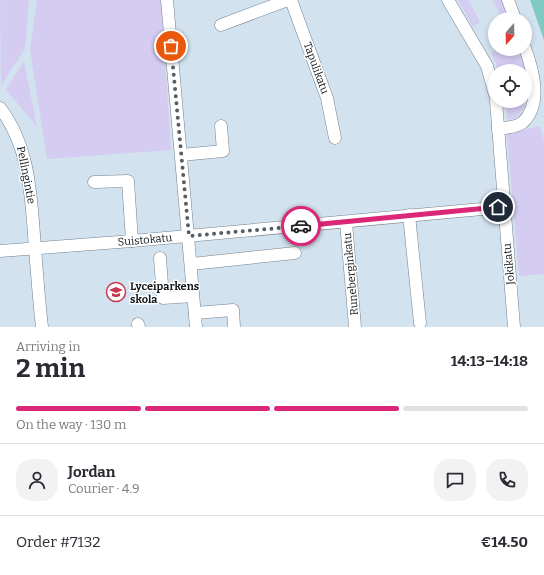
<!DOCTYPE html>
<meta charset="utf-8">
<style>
body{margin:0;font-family:Bitter,serif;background:#f2f2f3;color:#2b2b33;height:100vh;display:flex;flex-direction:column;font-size:15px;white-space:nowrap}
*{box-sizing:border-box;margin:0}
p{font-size:13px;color:#7c7c81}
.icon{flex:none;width:22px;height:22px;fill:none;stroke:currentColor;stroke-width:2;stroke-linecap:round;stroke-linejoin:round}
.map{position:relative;height:327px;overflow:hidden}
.panel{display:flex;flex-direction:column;background:#fff;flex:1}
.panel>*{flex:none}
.needle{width:26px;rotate:200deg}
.controls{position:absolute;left:488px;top:12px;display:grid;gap:8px}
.controls a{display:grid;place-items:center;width:44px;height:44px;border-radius:50%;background:#fff;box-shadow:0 2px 6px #0003;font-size:20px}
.pin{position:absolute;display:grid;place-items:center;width:34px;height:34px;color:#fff;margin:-17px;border:2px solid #fff;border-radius:50%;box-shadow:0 1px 4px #0007}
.courier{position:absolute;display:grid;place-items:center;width:40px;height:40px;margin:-20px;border:3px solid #db2777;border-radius:50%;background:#fff;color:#222;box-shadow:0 1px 5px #0007}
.head em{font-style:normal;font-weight:700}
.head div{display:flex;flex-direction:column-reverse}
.head{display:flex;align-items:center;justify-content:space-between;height:68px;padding:0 16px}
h1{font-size:26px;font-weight:700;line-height:30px}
.bar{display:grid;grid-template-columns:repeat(4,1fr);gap:6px 4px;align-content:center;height:48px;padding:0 16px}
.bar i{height:5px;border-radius:3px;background:#e1e1e2}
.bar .on{background:#db2777}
.bar p{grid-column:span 4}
.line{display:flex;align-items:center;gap:10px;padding:0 16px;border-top:1px solid #e1e1e2}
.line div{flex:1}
.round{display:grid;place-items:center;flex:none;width:42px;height:42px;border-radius:16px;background:#f2f2f3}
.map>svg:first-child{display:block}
.green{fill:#d4ccf1}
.water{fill:#80c8c3}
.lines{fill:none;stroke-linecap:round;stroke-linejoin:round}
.minor-casing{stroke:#74818d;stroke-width:13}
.minor{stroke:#fff;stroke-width:12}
.done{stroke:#565f66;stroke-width:4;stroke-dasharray:0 7.2}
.route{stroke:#db2777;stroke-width:5}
.labels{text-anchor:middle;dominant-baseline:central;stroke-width:3;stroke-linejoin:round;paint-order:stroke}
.street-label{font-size:11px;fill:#12181c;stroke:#fff}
.poi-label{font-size:11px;font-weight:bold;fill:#12181c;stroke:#fff;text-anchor:start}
</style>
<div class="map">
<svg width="544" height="327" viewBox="0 0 544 327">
<rect width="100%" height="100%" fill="#d3e2ef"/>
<g class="green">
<polygon points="0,0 29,0 25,49 1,85"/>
<polygon points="37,0 161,0 171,150 47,159 30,50"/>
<polygon points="458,0 468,0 480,22 473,27"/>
<polygon points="492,0 504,0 511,19 503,19"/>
<path d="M498 49H519C526 66 528 81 525 99V71H499L491 52Z"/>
<polygon points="24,61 37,127 6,89"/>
<polygon points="506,101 525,101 524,108 515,119 507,119"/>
<polygon points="540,126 544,141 544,274 519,276 507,134"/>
</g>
<polygon class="water" points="530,0 544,0 544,40"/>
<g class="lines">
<g class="minor-casing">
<g id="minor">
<polyline points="167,0 196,327"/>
<polyline points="291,0 327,98 335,138"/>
<polyline points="448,0 487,66 495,95"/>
<polyline points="508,0 515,19"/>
<polyline points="221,25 288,0"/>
<polyline points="496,101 514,327"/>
<path d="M0 108C31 148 31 200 35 248 37 274 39 301 42 327"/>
<path d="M498 129C505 128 517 127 522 123 543 105 533 70 525 48"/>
<polyline points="181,155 223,151 221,126"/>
<polyline points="94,182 128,181 132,241"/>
<polyline points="409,215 420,323"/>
<polyline points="346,222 355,327"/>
<polyline points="0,251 132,241 504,207"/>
<polyline points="160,258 163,298 193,296"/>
<polyline points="191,264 295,253"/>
<polyline points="195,313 233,310 234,327"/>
<polyline points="138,324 139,327"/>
</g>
</g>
<use href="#minor" class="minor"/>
</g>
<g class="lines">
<polyline class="done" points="171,46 189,236 301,226"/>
<polyline class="route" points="301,226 498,207"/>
</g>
<defs>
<g id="school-ring" transform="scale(1)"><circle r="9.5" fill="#fff" stroke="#c83750" stroke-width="1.5"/><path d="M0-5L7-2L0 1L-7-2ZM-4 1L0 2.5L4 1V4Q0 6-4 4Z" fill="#c83750"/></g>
</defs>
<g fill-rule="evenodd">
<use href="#school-ring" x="116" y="292"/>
</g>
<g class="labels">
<g class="street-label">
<text transform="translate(316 68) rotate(70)">Tapulikatu</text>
<text transform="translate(26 175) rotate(79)">Pellingintie</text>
<text transform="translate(145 240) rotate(-5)">Suistokatu</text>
<text transform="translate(509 264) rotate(-95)">Jokikatu</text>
<text transform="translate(351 274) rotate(-95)">Runeberginkatu</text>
</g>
<g class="poi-label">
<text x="130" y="286">Lyceiparkens<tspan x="130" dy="13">skola</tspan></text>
</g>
</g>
</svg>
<div class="controls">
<a><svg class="needle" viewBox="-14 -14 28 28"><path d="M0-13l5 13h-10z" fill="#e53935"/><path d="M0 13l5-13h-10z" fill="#7c7c81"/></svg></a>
<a><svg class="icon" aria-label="locate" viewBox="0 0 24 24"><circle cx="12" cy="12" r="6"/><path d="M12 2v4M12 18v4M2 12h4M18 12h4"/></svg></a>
</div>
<div class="pin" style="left:171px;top:46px;background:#ea580c"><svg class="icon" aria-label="bag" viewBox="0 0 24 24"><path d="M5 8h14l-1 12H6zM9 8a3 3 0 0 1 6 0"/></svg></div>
<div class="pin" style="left:498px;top:207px;background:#1f2937"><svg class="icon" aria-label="home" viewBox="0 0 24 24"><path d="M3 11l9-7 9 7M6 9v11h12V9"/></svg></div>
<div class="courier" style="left:301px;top:226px"><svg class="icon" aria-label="car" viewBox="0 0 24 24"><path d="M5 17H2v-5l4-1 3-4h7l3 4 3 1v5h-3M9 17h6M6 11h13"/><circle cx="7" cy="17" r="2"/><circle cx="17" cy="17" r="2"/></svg></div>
</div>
<section class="panel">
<div class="head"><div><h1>2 min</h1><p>Arriving in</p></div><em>14:13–14:18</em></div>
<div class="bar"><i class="on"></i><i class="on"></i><i class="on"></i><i></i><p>On the way · 130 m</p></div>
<div class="line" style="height:72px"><a class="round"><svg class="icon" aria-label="person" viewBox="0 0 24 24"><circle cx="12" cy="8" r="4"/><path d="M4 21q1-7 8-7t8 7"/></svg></a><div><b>Jordan</b><p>Courier · 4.9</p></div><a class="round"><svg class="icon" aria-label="chat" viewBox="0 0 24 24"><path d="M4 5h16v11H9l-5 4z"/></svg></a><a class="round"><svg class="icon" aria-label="phone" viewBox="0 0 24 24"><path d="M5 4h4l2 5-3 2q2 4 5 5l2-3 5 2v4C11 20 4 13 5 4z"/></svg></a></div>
<div class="line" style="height:52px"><div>Order #7132</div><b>€14.50</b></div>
</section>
